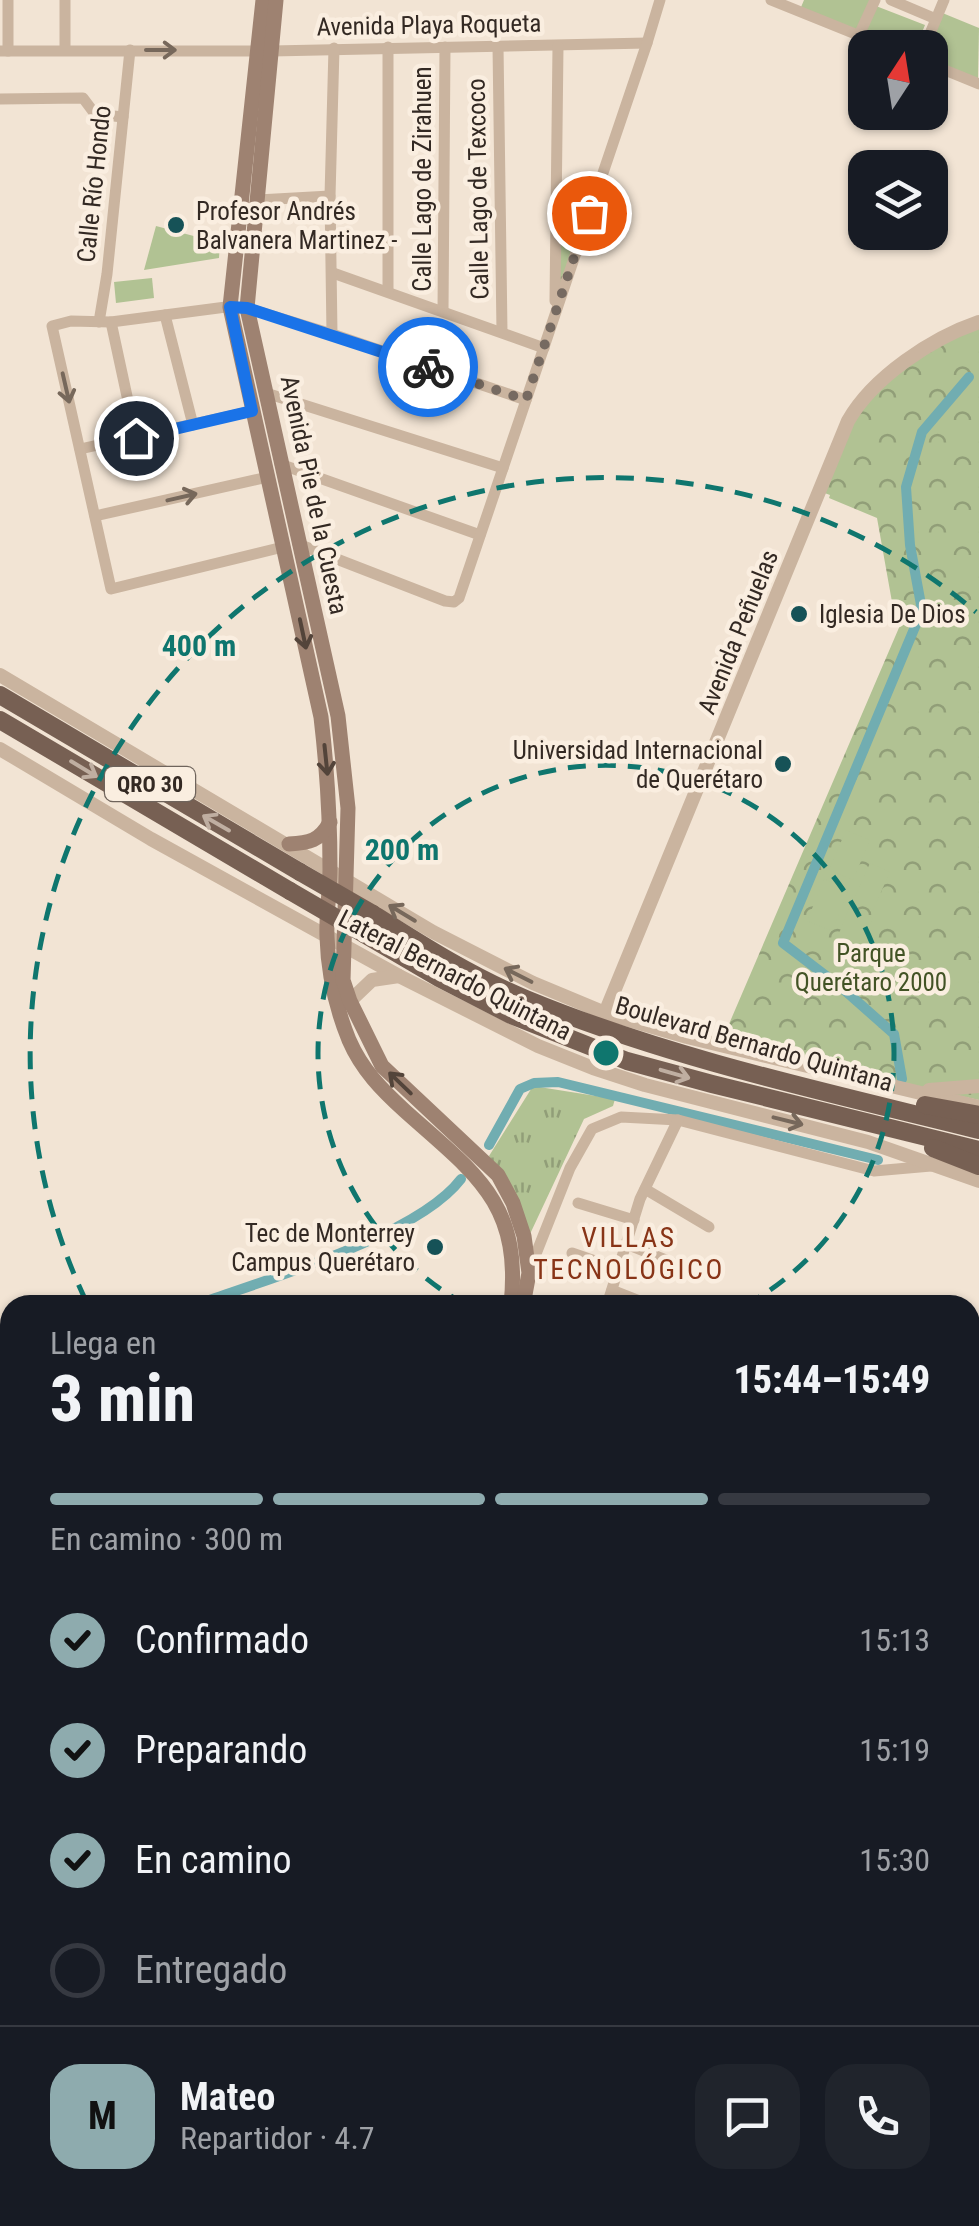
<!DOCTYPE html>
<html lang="es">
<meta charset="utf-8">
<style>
body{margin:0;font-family:"Roboto Condensed",sans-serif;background:#20242c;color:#f1f3f6;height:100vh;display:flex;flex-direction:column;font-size:38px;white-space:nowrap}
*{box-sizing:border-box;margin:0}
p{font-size:32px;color:#9ea1a6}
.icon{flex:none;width:55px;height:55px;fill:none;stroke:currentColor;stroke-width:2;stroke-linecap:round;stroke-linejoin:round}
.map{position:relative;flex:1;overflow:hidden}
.panel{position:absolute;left:0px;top:1295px;width:980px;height:932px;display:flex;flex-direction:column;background:#171b24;border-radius:30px 30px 0 0;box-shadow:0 2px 8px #0004}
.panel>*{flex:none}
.needle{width:65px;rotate:12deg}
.fabs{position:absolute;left:848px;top:30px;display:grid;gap:20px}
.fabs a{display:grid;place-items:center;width:100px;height:100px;border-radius:20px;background:#171b24;box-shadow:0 2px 8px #0004;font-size:50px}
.pin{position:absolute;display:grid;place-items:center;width:85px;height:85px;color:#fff;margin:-42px;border:5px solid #fff;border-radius:50%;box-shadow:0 2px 10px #0007}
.courier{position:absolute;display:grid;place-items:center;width:100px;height:100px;margin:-50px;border:8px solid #1a73e8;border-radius:50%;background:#fff;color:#222;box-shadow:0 2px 12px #0007}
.overview em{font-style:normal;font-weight:800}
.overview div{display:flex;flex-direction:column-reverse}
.overview{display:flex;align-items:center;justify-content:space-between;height:170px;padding:0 50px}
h1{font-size:65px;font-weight:800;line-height:75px}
.bar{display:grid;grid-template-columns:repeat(4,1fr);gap:15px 10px;align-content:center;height:120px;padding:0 50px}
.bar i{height:12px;border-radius:8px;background:#363941}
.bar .active{background:#8eabae}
.bar p{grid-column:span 4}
.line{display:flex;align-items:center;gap:25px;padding:0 50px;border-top:2px solid #363941}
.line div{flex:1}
.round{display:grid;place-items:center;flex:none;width:105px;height:105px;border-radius:30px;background:#20242c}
ol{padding:0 50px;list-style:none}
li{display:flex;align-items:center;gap:30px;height:110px}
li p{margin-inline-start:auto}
li .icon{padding:10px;border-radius:50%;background:#8eabae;color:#111;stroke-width:4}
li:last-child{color:#9ea1a6}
li i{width:55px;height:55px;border:5px solid #363941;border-radius:50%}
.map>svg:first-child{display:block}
.grass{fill:url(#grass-tufts)}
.park{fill:url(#park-crowns)}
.garden{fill:#b1c293}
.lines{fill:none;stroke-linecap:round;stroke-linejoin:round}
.canal{stroke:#71adb1;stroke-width:10}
.minor{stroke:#cab49f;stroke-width:11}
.tertiary{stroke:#cab49f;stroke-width:14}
.secondary{stroke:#9e8271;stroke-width:15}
.primary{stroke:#776053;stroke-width:18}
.primary-bridge{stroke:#776053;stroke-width:18}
.oneway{stroke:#77685b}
.oneway2{stroke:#53443a}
.oneway3{stroke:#bfaea1}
.done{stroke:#766a61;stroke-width:10;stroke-dasharray:0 18}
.route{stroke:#1a73e8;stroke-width:12}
.ring{fill:none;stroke:#0f766e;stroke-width:5;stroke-dasharray:18 12}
.poi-dot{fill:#165257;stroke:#faeee0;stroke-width:4}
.labels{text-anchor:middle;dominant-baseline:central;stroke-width:9;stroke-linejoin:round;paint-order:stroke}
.shield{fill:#faeee0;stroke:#6f645c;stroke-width:2.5}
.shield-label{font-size:22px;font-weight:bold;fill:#332923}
.street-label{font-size:25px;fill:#332923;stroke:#faeee0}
.poi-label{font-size:25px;fill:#332923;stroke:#faeee0;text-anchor:start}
.park-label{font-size:25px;fill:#425325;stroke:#faeee0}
.neighbourhood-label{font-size:28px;letter-spacing:2.5px;fill:#883417;stroke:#faeee0}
.centre{fill:#0f766e;stroke:#faeee0;stroke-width:5}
.ring-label{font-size:30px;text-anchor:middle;font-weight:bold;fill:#0f766e;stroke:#faeee0;stroke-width:9;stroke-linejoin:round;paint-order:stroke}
</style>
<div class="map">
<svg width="979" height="2226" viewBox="0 0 979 2226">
<defs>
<pattern id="grass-tufts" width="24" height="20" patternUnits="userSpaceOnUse" patternTransform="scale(2.5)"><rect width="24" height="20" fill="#b1c293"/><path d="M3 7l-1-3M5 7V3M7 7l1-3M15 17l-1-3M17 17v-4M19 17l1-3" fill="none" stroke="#919e78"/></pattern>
<pattern id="park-crowns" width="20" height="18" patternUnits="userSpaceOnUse" patternTransform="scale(2.5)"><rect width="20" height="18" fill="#b1c293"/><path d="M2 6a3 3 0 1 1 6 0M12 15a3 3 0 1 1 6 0" fill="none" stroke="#919e78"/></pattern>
</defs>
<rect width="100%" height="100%" fill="#f2e4d4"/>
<polygon class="grass" points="533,1086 615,1099 613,1106 584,1119 530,1234 489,1156"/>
<g class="park">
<polygon points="560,188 594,188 558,299"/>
<polygon points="979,320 979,1100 720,1045 907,609 892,602 877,518 829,498 830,495 819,491 832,452 882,380"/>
</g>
<g class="garden">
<polygon points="804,0 876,0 876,6 925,25 916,47 896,47 799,12"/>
<polygon points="940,12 979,28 978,79 930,63 930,48"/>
<polygon points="156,226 220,243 219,258 144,270"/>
<polygon points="152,278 154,298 116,303 114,282"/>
<polygon points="846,830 870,840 853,880 829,870"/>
<polygon points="870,863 890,872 873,910 853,901"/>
<polygon points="824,879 849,889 832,931 807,921"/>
<polygon points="849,908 873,918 855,961 832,951"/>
</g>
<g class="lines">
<g class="canal">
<polyline points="902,1079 894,1034 842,988 783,943 922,610 910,545 906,487 922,432 969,377"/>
<polyline points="489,1145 520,1089 534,1083 558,1082 878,1160"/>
<path d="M195 1305C265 1280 418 1236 461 1179"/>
<polyline points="0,1396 10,1390"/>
<polyline points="970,1749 979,1752"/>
<polyline points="0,1893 10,1886"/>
</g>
<g class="minor">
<polyline points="8,0 8,51"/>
<polyline points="65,0 65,50"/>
<polyline points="771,0 890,48"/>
<polyline points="891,0 936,19"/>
<polyline points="859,35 875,0"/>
<polyline points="498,46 502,332"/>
<polyline points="924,48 944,0"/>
<polyline points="0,51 272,51 647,43"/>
<polyline points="930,64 979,84"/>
<polyline points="0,99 83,98 95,114 123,117"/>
<polyline points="258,200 330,196"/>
<polyline points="333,273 544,348"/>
<polyline points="388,291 388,47"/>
<polyline points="555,301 558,46"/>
<polyline points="443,311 445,47"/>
<polyline points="165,315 193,425"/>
<polyline points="99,322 107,274 130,50"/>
<polyline points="111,322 136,438"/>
<polyline points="332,334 330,196 334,48"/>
<polyline points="266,393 503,468"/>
<polyline points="80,449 252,411"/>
<polyline points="280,464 480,535"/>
<polyline points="95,516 268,477"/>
<polyline points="298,544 445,601 454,602 459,598 647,43 660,0"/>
<polyline points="283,547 111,589 52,326 71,321 111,322 226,307 247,308 332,334 526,400"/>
<polyline points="645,1189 709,1227"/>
<polyline points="578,1203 634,1220"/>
<polyline points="626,1244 689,1269"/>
<polyline points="572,1253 618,1269"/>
<polyline points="530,1269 570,1168 592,1129 621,1117 678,1120 874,1171 931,1166"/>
<polyline points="612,1290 650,1305"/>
<polyline points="549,1303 557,1305"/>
<polyline points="607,1305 640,1199 678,1120"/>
<polyline points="970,1498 979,1499"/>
<polyline points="970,1842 979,1845"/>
<polyline points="970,1981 979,1982"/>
<polyline points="970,1993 979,1992"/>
<polyline points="2,1997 10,1991"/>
<polyline points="970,2172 979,2174"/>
<polyline points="0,2174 10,2173"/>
<polyline points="117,2218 117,2226"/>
<polyline points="138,2218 172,2226"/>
<polyline points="899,2218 936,2226"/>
<polyline points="37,2226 55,2218"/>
<polyline points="227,2226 229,2218"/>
<polyline points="402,2226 403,2218"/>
<polyline points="533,2226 536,2218"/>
</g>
<g class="tertiary">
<polyline points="0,675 433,932 533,983 605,1013 687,1037 979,1107"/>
<polyline points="0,749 151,839 399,976 538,1046 593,1068 645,1085 868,1142 979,1181"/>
<polyline points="350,1001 372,980 399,976"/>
<path d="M605 1013 848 421C873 377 932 338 979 322"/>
<polyline points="929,1090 979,1086"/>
<polyline points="0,2052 10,2057"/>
<polyline points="455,2218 492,2226"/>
<polyline points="782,2226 783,2218"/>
</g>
<g class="secondary">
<path d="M263 0 230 307 321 717C327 768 330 818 330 869 330 891 326 914 327 937 328 971 336 1008 349 1040 362 1070 382 1090 405 1111 474 1173 522 1202 511 1305"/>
<polyline points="276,0 247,308 338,716 348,808 343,980 350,1001 382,1066 498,1175 513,1203 524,1236 529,1273 523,1305"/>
<path d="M289 844C309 843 320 841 330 822"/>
<polyline points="970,1734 979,1737"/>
<polyline points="970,1763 979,1765"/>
<polyline points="0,1865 10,1859"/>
<polyline points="0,1922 10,1915"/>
</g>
<g class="primary">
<polyline points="0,695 300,872"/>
<polyline points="0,720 290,891"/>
<path d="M373 914C422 945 472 977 526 999 672 1059 826 1092 979 1130"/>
<polyline points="364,934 439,978 511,1015 627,1061 712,1084 979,1150"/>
<polyline points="925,1105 979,1115"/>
<polyline points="933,1148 979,1166"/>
</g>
<g class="primary-bridge">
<polyline points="300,872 373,914"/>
<polyline points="290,891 364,934"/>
</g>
</g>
<defs><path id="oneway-shaft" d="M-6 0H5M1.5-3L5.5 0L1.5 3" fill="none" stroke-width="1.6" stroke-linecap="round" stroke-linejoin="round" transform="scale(2.5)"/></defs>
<g class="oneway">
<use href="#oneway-shaft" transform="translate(161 50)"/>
<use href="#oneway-shaft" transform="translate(66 388) rotate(77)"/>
<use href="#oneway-shaft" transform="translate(182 497) rotate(-13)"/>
<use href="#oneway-shaft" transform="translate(402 913) rotate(-149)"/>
<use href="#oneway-shaft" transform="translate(518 975) rotate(-153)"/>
<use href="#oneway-shaft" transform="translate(788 1121) rotate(14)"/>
</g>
<g class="oneway2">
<use href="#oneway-shaft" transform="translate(303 634) rotate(78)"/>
<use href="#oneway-shaft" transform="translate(326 760) rotate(84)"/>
<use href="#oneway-shaft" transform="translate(400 1083) rotate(-136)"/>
</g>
<g class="oneway3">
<use href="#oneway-shaft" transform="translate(84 769) rotate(31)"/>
<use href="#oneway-shaft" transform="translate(216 823) rotate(-150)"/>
<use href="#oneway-shaft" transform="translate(675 1074) rotate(16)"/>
</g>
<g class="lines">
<polyline class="done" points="428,367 526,400 589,213"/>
<polyline class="route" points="136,438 252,411 230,307 247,308 428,367"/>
</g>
<g class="ring">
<path d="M466 1305A288 288 0 1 1 746 1305"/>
<path d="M86 1301A576 576 0 0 1 976 612"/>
</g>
<g class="poi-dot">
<circle cx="176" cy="225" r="10"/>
<circle cx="799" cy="614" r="10"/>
<circle cx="783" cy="764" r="10"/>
<circle cx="435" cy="1247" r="10"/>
</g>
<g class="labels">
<rect class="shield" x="105" y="767" width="90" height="34" rx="8"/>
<g class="shield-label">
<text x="150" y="784">QRO 30</text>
</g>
<g class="street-label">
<text transform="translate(429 25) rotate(-1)">Avenida Playa Roqueta</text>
<text transform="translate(422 179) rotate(-90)">Calle Lago de Zirahuen</text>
<text transform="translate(94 184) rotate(-84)">Calle Río Hondo</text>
<text transform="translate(478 189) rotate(-91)">Calle Lago de Texcoco</text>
<text transform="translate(314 495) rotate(78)">Avenida Pie de la Cuesta</text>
<text transform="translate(738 632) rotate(-68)">Avenida Peñuelas</text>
<text transform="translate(455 975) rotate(27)">Lateral Bernardo Quintana</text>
<text transform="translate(754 1044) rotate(16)">Boulevard Bernardo Quintana</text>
</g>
<g class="poi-label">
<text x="196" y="211">Profesor Andrés<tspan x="196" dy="29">Balvanera Martinez -</tspan></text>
<text x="819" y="614">Iglesia De Dios</text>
<text x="763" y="750" text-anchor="end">Universidad Internacional<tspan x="763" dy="29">de Querétaro</tspan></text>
<text x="415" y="1233" text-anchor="end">Tec de Monterrey<tspan x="415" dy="29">Campus Querétaro</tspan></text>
</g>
<g class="park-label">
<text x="871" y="953">Parque<tspan x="871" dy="29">Querétaro 2000</tspan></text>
</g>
<g class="neighbourhood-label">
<text x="629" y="1237">VILLAS<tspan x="629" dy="32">TECNOLÓGICO</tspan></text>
</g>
</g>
<circle cx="606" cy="1053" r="15" class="centre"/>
<g class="ring-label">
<text x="199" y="656">400 m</text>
<text x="402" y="860">200 m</text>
</g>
</svg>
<div class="fabs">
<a><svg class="needle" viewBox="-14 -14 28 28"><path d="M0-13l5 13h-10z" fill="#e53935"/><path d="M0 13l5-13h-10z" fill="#9ea1a6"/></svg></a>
<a><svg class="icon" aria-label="layers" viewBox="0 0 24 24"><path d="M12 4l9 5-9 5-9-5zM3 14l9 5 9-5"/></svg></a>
</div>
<div class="pin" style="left:589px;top:213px;background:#ea580c"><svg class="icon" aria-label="bag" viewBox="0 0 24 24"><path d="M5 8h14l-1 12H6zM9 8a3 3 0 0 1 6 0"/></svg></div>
<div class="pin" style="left:136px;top:438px;background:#1f2937"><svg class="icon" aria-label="home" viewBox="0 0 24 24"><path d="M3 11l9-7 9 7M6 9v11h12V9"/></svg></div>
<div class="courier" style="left:428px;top:367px"><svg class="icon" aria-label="bike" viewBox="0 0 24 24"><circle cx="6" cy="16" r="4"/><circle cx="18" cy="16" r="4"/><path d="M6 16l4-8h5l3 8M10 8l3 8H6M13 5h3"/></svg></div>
<section class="panel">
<div class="overview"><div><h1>3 min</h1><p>Llega en</p></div><em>15:44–15:49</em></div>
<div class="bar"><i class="active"></i><i class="active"></i><i class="active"></i><i></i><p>En camino · 300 m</p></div>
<ol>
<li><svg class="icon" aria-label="check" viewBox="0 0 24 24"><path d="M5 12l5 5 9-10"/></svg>Confirmado<p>15:13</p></li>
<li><svg class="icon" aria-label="check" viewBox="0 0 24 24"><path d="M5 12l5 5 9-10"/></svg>Preparando<p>15:19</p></li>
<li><svg class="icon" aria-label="check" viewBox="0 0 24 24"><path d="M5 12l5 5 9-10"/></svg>En camino<p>15:30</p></li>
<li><i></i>Entregado</li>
</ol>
<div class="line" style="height:180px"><b class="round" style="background:#8eabae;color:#111">M</b><div><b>Mateo</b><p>Repartidor · 4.7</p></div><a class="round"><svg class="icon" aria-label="chat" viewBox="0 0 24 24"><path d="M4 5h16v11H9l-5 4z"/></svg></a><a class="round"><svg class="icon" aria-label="phone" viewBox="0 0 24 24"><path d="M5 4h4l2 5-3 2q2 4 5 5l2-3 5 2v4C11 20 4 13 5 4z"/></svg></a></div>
</section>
</div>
